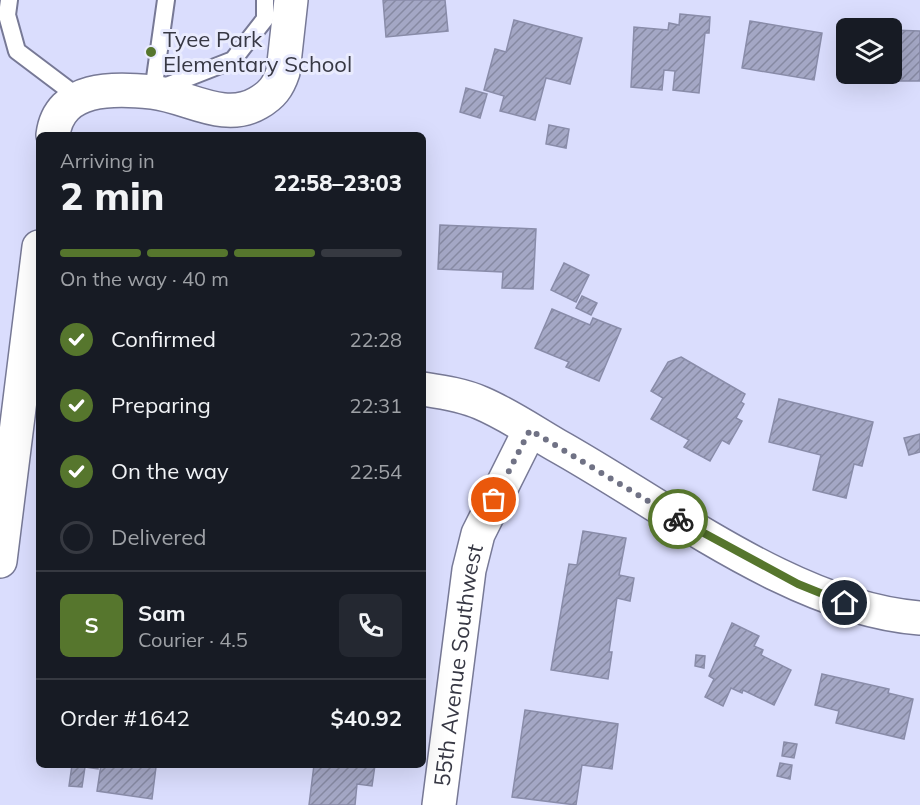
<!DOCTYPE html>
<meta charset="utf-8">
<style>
body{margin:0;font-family:Mulish,sans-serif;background:#242831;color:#f1f3f6;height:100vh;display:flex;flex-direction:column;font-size:22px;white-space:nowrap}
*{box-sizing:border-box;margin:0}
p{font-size:20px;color:#9ea1a6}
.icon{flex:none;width:33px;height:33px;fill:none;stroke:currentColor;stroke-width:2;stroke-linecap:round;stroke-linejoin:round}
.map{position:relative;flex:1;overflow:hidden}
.details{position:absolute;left:36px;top:132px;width:390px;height:636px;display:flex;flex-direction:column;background:#171b24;border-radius:9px;box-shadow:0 6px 24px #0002}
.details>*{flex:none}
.controls{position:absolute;left:836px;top:18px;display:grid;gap:12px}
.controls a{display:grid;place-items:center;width:66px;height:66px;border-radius:9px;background:#171b24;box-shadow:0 6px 24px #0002;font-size:30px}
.pin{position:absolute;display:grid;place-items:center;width:51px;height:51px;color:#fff;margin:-26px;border:3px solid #fff;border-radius:50%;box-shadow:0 2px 6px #0007}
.courier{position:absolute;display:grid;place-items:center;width:60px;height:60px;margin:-30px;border:4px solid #56762d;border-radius:50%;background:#fff;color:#222;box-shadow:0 2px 8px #0007}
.headline em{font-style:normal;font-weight:800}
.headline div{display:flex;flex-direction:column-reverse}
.headline{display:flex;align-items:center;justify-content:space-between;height:102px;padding:0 24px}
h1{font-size:39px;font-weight:800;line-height:45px}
.bar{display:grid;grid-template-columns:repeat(4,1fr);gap:9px 6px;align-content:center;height:72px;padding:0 24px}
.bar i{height:8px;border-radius:4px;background:#363941}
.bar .selected{background:#56762d}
.bar p{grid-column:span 4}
.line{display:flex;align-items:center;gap:15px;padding:0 24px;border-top:2px solid #363941}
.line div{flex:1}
.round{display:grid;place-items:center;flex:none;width:63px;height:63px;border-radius:9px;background:#242831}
ol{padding:0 24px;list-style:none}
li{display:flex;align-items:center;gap:18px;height:66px}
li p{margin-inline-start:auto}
li .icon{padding:6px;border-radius:50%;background:#56762d;color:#fff;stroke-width:4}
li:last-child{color:#9ea1a6}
li i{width:33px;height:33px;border:3px solid #363941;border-radius:50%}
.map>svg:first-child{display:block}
.building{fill:url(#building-hatch);stroke:#898ca9;stroke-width:1.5}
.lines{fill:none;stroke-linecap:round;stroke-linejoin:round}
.lane-casing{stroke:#777996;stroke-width:20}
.street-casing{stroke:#777996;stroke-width:36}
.lane{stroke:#fff;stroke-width:16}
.street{stroke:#fff;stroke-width:33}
.done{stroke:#707285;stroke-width:6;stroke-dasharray:0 10.8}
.route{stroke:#56762d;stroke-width:8}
.poi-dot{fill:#56762d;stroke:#e9ebfe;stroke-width:2}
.labels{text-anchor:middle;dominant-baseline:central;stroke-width:6;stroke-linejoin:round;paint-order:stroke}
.poi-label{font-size:22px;fill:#373844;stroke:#e9ebfe;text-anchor:start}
.street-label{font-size:22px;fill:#373844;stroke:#e9ebfe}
</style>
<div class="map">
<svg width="920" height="805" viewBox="0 0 920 805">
<defs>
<pattern id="building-hatch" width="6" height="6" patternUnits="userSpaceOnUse" patternTransform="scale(1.5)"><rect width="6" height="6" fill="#a4a7c5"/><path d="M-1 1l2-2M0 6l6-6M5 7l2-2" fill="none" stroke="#8689a2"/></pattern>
</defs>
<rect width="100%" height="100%" fill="#daddfd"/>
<g class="building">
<polygon points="383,0 445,0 448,31 386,37"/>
<polygon points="680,14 710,17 709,33 705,33 699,93 673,90 675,71 664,70 662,90 631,87 634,27 668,30 669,23 679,25"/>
<polygon points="514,20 582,38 570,84 546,78 535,120 500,111 504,96 484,90 495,49 506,52"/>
<polygon points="750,21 822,33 814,80 742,68"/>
<polygon points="891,30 920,31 920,81 857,81 857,74 891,74"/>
<polygon points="466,88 487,94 480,118 460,112"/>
<polygon points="549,125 569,129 566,148 546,144"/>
<polygon points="440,225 536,229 533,289 502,288 503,272 438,269"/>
<polygon points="564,263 589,275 576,302 551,290"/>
<polygon points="582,296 597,303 591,315 576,308"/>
<polygon points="552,309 590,325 593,318 621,329 599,381 566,367 569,362 535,348"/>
<polygon points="681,357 745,394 741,402 744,404 736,418 742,421 729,444 722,440 710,461 684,447 689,440 651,419 663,398 651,391 668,362"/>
<polygon points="779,399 873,422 862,466 854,464 846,498 813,490 821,455 769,442"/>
<polygon points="920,434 920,452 909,455 904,438"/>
<polygon points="583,531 626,538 619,575 634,578 630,601 617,598 609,652 612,652 608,679 551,670 569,564 577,565"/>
<polygon points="732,623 759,636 754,646 763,650 761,655 791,670 774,705 743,690 742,693 731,688 723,706 705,697 714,679 709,676"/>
<polygon points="696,655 705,656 704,668 695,666"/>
<polygon points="822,674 889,689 888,693 913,699 904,739 836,723 839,711 815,705"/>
<polygon points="525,710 618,724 612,769 582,765 576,805 512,797"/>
<polygon points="784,742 797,744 794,758 782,756"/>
<polygon points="780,763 792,765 790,779 777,776"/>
<polygon points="72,765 98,765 98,769 85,767 82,787 69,786"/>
<polygon points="101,765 156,767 152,799 97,791"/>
<polygon points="314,765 375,765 372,786 357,784 355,805 309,805"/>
</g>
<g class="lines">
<g class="lane-casing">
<g id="lane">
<polyline points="9,0 7,15 17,51 78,97"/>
<polyline points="159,89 233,60 265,19 265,0"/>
<polyline points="153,92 166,0"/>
</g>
</g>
<g class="street-casing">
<g id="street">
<path d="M53 135C59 86 114 88 152 92 188 96 224 123 258 103 272 95 278 87 283 72L291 0"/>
<path d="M423 389C442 392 463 395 481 403 507 414 532 431 556 445 664 505 795 609 920 618"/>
<polyline points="0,561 39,247"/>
<path id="s1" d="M439 805 469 570 478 534 530 430"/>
</g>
</g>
<use href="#lane" class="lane"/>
<use href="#street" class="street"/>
</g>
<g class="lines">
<polyline class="done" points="494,500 530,430 678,519"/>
<polyline class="route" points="678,519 798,584 845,603"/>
</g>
<circle class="poi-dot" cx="151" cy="52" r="6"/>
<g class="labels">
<g class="poi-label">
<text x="163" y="39">Tyee Park<tspan x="163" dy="25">Elementary School</tspan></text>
</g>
<g class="street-label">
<text stroke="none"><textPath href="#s1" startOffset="141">55th Avenue Southwest</textPath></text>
</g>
</g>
</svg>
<div class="controls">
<a><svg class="icon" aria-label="layers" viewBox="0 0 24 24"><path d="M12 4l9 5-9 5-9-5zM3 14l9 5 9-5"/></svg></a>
</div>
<div class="pin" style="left:494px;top:500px;background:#ea580c"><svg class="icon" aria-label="bag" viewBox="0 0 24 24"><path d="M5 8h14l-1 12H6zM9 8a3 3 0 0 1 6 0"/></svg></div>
<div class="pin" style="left:845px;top:603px;background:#1f2937"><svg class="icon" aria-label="home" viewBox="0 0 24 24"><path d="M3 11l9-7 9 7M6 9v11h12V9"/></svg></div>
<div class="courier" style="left:678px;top:519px"><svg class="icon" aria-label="bike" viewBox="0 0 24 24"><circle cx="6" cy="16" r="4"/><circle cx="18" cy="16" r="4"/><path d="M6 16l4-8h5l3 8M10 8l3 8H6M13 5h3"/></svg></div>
<section class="details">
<div class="headline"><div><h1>2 min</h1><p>Arriving in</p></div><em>22:58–23:03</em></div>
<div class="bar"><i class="selected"></i><i class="selected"></i><i class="selected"></i><i></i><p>On the way · 40 m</p></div>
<ol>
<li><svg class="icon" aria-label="check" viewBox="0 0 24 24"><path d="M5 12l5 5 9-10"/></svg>Confirmed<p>22:28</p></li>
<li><svg class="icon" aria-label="check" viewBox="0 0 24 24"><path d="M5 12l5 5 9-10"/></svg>Preparing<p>22:31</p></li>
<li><svg class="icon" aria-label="check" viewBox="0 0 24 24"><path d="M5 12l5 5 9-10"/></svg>On the way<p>22:54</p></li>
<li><i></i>Delivered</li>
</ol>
<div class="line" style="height:108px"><b class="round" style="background:#56762d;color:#fff">S</b><div><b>Sam</b><p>Courier · 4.5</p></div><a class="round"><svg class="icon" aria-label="phone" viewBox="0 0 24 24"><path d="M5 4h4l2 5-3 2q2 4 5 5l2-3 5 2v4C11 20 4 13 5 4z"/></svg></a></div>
<div class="line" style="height:78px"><div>Order #1642</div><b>$40.92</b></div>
</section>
</div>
